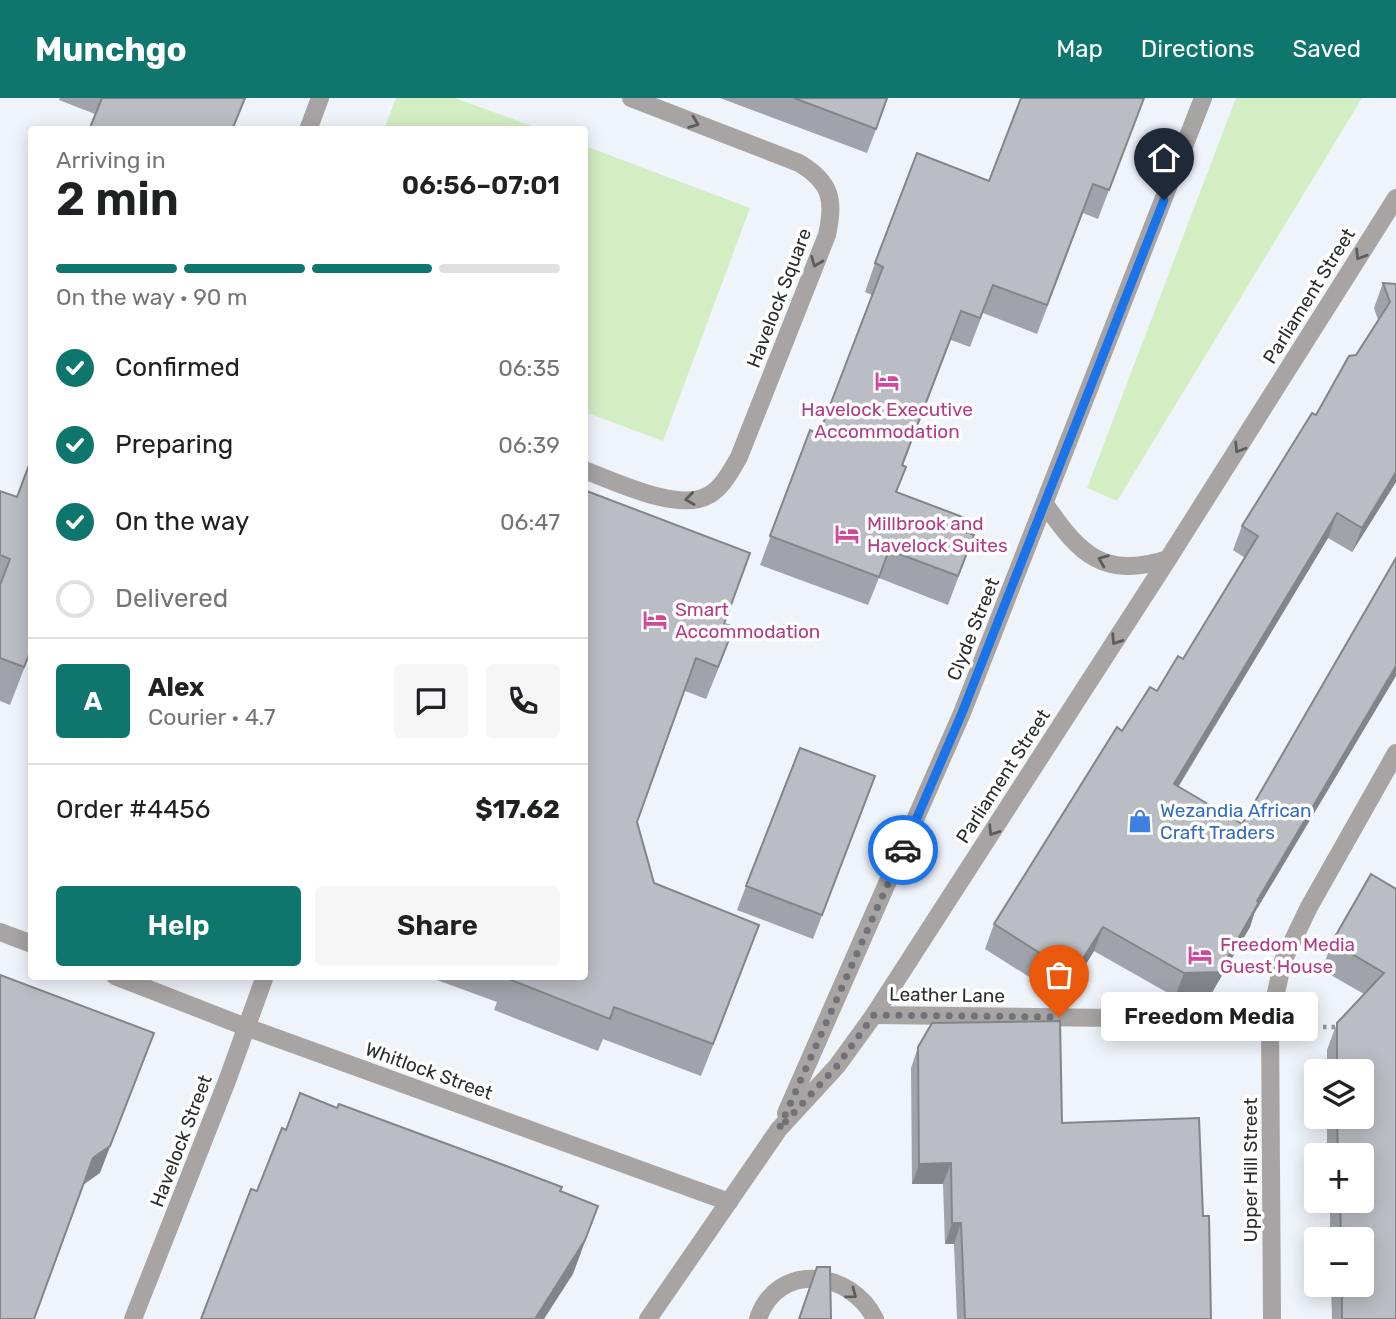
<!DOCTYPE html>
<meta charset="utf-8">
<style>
body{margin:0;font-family:Rubik,sans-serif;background:#f6f6f6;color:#202124;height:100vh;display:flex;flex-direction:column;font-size:26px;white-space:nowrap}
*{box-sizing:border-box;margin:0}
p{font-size:23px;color:#757577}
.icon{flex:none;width:38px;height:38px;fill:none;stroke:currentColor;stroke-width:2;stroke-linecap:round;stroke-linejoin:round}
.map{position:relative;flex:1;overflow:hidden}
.side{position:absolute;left:28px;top:28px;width:560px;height:854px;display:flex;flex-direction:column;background:#fff;border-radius:7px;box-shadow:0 4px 18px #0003}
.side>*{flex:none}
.buttons{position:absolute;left:1304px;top:961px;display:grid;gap:14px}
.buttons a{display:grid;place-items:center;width:70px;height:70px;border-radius:7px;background:#fff;box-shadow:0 4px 18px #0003;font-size:35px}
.pin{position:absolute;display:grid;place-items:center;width:60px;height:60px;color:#fff;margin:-72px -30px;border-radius:50% 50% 50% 0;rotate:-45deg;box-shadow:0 0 7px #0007}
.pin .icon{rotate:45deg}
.courier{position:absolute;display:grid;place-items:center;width:70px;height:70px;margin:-35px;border:5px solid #1a73e8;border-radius:50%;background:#fff;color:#222;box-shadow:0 2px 9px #0007}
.bubble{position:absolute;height:49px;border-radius:7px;background:#fff;box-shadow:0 4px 18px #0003;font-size:23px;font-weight:600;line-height:49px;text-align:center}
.headline em{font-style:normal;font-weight:600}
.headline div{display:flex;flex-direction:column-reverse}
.headline{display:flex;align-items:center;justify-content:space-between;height:119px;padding:0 28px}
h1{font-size:46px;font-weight:600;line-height:52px}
.bar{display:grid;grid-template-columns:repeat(4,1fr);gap:10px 7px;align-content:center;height:84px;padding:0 28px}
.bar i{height:9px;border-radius:5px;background:#e0e0e0}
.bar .active{background:#0f766e}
.bar p{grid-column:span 4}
.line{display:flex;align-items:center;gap:18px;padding:0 28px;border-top:2px solid #e0e0e0}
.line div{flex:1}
.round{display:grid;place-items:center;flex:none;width:74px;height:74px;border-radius:7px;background:#f6f6f6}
ol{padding:0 28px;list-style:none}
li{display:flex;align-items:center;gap:21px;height:77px}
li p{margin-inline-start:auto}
li .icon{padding:7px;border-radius:50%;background:#0f766e;color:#fff;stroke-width:4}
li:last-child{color:#757577}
li i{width:38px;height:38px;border:4px solid #e0e0e0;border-radius:50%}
.primary-button{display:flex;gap:14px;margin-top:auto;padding:14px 28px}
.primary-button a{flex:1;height:80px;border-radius:7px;background:#0f766e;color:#fff;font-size:28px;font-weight:600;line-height:80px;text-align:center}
.primary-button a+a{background:#f6f6f6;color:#202124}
header{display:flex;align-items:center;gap:42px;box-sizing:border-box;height:98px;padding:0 35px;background:#0f766e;color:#fff}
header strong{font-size:33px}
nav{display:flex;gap:38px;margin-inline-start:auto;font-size:24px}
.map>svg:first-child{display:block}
.green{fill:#d4eec4}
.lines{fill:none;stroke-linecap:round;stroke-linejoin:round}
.path{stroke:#95989d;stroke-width:4.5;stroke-dasharray:3.5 5;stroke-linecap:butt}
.minor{stroke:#a7a4a3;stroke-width:18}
.wall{fill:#a0a3a9}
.shaded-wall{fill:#828589}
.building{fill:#babec4;stroke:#828589;stroke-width:2}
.oneway{stroke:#5d5d5e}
.done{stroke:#707277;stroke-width:7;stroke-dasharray:0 12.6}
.route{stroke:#1a73e8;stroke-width:9}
.labels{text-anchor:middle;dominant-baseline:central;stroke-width:7;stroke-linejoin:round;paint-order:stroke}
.street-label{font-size:19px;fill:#2c2d30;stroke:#fff}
.hotel-label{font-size:19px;fill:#b23c85;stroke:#fff;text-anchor:start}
.shop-label{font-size:19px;fill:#366cbe;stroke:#fff;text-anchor:start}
</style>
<header>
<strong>Munchgo</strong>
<nav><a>Map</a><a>Directions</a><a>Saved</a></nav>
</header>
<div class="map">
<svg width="1396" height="1221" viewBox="0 0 1396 1221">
<rect width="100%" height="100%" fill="#eff3fa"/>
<g class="green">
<polygon points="396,0 455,0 540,31 384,31"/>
<polygon points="1236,0 1362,0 1117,403 1087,390"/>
<polygon points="585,48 750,110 663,343 585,314"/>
</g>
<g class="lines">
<polyline class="path" points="1306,929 1339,929"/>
<g class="minor">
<polyline points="308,32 320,0"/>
<path d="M584 372C615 383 678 415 709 397 722 390 731 373 739 359L827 137C835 102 831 84 799 65L631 0"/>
<path d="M1045 406C1080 457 1104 481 1168 461"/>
<polyline points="0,834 32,846"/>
<polyline points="115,878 246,929 729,1104"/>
<polyline points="874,917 1270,922"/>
<polyline points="786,1015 962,615 1203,0"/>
<polyline points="133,1221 227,983 265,878"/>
<polyline points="648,1221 779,1031 837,968 874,917 1168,461 1396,100"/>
<path d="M758 1221C777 1163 851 1172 875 1221"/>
<polyline points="1272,1221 1270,922 1283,863 1309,809 1396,655"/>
</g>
</g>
<g class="wall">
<polygon points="60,0 245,0 233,32 95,16 59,2"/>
<polygon points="720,0 888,0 867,55"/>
<polygon points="1144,0 1098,121 1083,115 1037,236 983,215 970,249 951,242 903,367 897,394 964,433 974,437 948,507 879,480 868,507 760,467 810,332 819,336 872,197 865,194 875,165 989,83"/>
<polygon points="1383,185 1396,186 1396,384 1352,454 1328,440 1179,688 1254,816 1250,829 1210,898 1175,899 1094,853 1064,901 985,851 994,826 1122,633 1157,593 1183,561 1245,460 1233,452 1242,428 1356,257 1378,222 1374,210"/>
<polygon points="32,359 32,559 29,558 10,607 0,603 0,393 17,399"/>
<polygon points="584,392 724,526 734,529 706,601 685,593 637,724 654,785 747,859 701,978 603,941 598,953 494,912 497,904 426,878 584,878"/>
<polygon points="866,703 813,841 737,812 746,788"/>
<polygon points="1396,791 1396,1221 1332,1221 1331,1186 1362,1186 1362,1141 1330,1141 1330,1115 1328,1115 1328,1102 1362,1102 1362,1057 1327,1057 1327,1018 1362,1018 1362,973 1327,973 1327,952 1337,925 1364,896 1322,872 1332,844"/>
<polygon points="918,949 1062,1025 1203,1118 1211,1221 957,1221 954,1146 945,1146 943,1086 912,1086 911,970"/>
</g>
<g class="shaded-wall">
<polygon points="1396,374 1396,384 1352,454 1362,430"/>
<polygon points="1337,415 1328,440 1165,710 1174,686"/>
<polygon points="734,529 722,561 706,601 718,569"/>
<polygon points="1396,568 1396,578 1254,816 1250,829 1210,898 1175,899 1184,875 1257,803"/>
<polygon points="759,827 747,859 701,978 713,946"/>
<polygon points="1103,829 1094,853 1064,901 1073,876"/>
<polygon points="154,935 100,1075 83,1087 93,1060"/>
<polygon points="951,1065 943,1086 912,1086 919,1066"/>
<polygon points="1332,1102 1334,1102 1330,1115 1328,1115"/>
<polygon points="952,1125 961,1125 954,1146 945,1146"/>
<polygon points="586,1141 573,1176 544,1221 535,1221"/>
</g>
<g class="building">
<polygon points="102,0 245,0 232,32 89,32"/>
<polygon points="794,0 887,0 876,31"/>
<polygon points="1021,0 1144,0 1109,92 1093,86 1047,207 993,187 980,220 961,213 902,367 906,369 896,394 968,421 963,433 974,437 958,478 889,452 879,479 770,438 810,332 819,336 883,169 875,165 917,55 989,83"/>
<polygon points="1383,185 1396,186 1396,374 1362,430 1337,415 1174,686 1242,726 1396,460 1396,568 1257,803 1259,804 1219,874 1184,875 1103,829 1073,876 994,826 1117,629 1122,633 1150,589 1157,593 1178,558 1183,561 1258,438 1242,428 1312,315 1316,317 1349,258 1356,257 1390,204"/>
<polygon points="32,359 32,549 24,569 0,560 0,487 10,461 0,457 0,393 17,399"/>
<polygon points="584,392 750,455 724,526 734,529 718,569 696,560 637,724 654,785 759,827 713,946 614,909 610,921 506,880 507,878 584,878"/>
<polygon points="800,650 875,678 822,817 746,788"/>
<polygon points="1371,776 1396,791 1396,1221 1342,1221 1342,1186 1362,1186 1362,1141 1341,1141 1340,1102 1362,1102 1362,1057 1338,1057 1337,1018 1362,1018 1362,973 1337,973 1337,925 1384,875 1332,844"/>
<polygon points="0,877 154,935 110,1048 93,1060 34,1221 0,1221"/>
<polygon points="1060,923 1062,1025 1199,1020 1203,1118 1209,1118 1211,1221 965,1221 961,1125 952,1125 951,1065 919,1066 918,949 932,925"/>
<polygon points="300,995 337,1010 339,1006 477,1057 562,1089 560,1093 598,1108 585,1142 535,1221 201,1221 251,1091 257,1093 282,1030 286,1032"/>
<polygon points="817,1169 830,1169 831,1221 799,1221"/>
</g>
<defs><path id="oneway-chevron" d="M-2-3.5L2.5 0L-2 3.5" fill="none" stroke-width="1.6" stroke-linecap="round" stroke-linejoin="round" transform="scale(1.75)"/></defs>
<g class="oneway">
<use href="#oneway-chevron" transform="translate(694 25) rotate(21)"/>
<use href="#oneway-chevron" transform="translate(1360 157) rotate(122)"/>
<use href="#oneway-chevron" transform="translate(816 164) rotate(112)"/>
<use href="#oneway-chevron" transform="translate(1239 350) rotate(122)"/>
<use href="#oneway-chevron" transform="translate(690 401) rotate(173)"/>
<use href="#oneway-chevron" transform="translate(1103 462) rotate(-158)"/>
<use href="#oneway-chevron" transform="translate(1116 542) rotate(123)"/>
<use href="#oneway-chevron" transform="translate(993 733) rotate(123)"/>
<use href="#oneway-chevron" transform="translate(852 1196) rotate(37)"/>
</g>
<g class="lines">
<polyline class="done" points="903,752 779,1031 837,968 874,917 1059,919"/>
<polyline class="route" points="903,752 962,615 1164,102"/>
</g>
<defs>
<g id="hotel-bare" transform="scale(1.89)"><path d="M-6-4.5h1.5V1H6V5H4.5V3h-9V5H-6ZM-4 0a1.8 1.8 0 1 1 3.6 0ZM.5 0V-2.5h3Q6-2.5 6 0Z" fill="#d1479c" stroke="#fff" stroke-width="2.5" paint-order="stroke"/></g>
<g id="shop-bare" transform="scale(1.89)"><path d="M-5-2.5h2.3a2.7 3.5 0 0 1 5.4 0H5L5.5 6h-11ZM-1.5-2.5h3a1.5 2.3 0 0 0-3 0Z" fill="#3f7fe0" stroke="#fff" stroke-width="2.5" paint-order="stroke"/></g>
</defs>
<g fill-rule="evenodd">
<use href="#hotel-bare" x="887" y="283"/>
<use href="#hotel-bare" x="847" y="436"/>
<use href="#hotel-bare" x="655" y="522"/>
<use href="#shop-bare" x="1140" y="723"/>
<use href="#hotel-bare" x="1200" y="857"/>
</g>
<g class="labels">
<g class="street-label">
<text transform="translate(1309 198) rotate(-58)">Parliament Street</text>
<text transform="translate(779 200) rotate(-69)">Havelock Square</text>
<text transform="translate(973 531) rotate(-68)">Clyde Street</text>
<text transform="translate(1003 678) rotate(-57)">Parliament Street</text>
<text transform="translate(947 897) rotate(1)">Leather Lane</text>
<text transform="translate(429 973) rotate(20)">Whitlock Street</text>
<text transform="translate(181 1043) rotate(-69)">Havelock Street</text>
<text transform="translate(1250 1072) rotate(-90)">Upper Hill Street</text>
</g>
<g class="hotel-label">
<text x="887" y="311" text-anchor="middle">Havelock Executive<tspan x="887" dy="22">Accommodation</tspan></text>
<text x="867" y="425">Millbrook and<tspan x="867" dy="22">Havelock Suites</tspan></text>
<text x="675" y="511">Smart<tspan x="675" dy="22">Accommodation</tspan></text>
<text x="1220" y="846">Freedom Media<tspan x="1220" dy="22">Guest House</tspan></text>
</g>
<g class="shop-label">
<text x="1160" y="712">Wezandia African<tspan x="1160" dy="22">Craft Traders</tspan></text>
</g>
</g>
</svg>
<div class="buttons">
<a><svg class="icon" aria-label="layers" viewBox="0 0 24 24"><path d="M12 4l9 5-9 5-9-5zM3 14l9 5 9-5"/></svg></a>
<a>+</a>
<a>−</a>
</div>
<div class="pin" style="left:1059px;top:919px;background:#ea580c"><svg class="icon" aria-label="bag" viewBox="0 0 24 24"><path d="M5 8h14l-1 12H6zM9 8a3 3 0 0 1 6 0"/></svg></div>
<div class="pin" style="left:1164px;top:102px;background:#1f2937"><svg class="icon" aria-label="home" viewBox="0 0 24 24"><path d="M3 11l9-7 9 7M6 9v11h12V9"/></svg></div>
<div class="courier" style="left:903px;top:752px"><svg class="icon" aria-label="car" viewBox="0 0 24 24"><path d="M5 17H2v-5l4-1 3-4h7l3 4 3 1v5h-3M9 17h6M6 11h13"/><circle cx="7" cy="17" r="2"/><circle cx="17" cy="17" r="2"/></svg></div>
<div class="bubble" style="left:1101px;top:894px;width:217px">Freedom Media</div>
<section class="side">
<div class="headline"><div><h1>2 min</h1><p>Arriving in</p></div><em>06:56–07:01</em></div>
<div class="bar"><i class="active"></i><i class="active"></i><i class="active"></i><i></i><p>On the way · 90 m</p></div>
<ol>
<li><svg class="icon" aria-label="check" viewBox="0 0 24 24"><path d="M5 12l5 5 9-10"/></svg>Confirmed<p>06:35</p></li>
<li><svg class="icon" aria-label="check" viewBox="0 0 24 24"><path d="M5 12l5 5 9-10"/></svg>Preparing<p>06:39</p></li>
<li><svg class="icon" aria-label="check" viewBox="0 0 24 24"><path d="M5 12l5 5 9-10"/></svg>On the way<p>06:47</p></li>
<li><i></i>Delivered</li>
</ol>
<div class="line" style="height:126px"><b class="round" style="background:#0f766e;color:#fff">A</b><div><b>Alex</b><p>Courier · 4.7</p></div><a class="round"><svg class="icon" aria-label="chat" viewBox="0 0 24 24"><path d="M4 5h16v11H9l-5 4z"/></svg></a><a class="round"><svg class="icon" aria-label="phone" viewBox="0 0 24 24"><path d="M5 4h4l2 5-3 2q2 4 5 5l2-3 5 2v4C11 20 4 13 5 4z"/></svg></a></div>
<div class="line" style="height:91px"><div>Order #4456</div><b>$17.62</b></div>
<div class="primary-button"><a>Help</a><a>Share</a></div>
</section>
</div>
